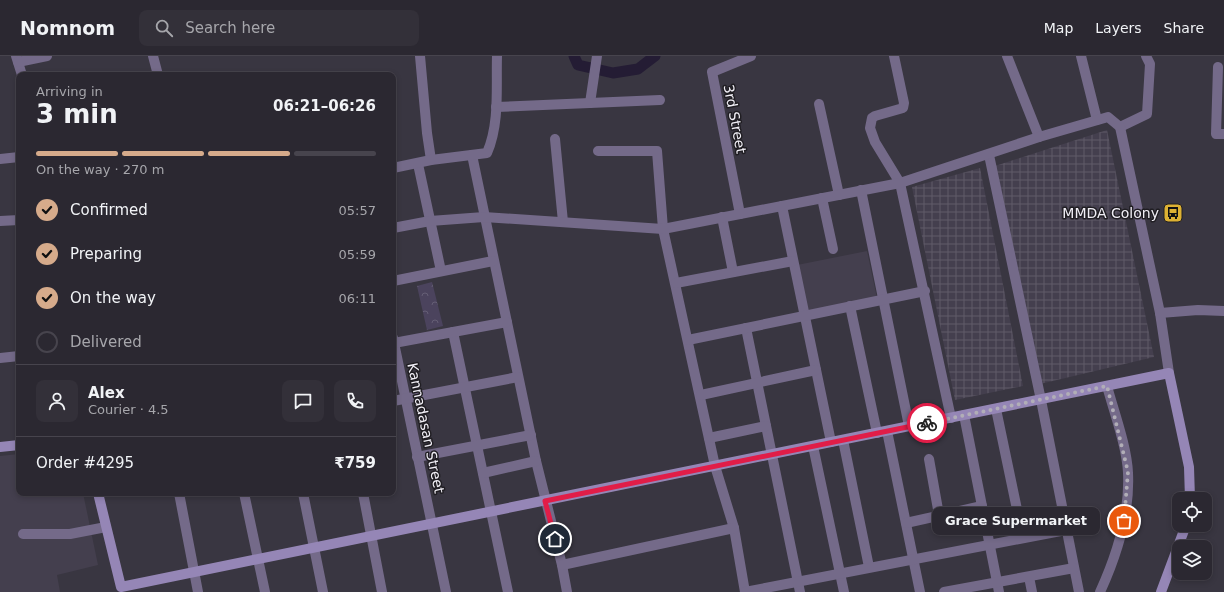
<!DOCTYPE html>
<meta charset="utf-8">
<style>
body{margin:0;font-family:"DejaVu Sans",sans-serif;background:#333039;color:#f1f3f6;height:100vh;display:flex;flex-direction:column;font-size:15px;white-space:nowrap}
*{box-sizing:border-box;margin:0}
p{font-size:13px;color:#a6a6ab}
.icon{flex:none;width:22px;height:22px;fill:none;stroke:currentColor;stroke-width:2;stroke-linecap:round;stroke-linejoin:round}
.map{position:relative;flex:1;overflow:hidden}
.panel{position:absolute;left:16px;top:16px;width:380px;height:424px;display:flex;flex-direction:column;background:#2b2831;border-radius:8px;box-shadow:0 2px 6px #0003,0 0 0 1px #47444d}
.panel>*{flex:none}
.controls{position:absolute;left:1172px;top:436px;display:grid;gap:8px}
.controls a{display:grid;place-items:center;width:40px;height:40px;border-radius:8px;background:#2b2831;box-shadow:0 2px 6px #0003,0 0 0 1px #47444d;font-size:20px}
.pin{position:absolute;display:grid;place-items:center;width:34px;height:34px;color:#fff;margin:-17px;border:2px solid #fff;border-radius:50%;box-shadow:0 1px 4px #0007}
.courier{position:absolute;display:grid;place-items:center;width:40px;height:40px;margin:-20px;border:3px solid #e11d48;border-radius:50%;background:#fff;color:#222;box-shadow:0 1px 5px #0007}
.bubble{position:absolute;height:28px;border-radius:8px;background:#2b2831;box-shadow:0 2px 6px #0003,0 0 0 1px #47444d;font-size:13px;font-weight:700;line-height:28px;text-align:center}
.overview em{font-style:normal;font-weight:700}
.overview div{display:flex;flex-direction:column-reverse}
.overview{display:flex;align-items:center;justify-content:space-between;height:68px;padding:0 20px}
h1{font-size:26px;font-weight:700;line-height:30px}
.bar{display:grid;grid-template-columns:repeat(4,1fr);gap:6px 4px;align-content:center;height:48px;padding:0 20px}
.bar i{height:5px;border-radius:3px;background:#47444d}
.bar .on{background:#d6ab8b}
.bar p{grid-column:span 4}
.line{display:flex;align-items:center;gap:10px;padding:0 20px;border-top:1px solid #47444d}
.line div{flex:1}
.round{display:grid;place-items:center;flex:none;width:42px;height:42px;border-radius:8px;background:#333039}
ol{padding:0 20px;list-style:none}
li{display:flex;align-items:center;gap:12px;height:44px}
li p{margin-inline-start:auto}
li .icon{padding:4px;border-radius:50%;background:#d6ab8b;color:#111;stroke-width:4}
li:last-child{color:#a6a6ab}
li i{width:22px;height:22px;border:2px solid #47444d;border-radius:50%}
header{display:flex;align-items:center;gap:24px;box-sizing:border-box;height:56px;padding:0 20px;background:#2b2831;border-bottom:1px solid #47444d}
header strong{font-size:19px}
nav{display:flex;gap:22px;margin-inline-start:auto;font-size:14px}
.search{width:280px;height:36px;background:#333039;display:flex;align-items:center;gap:10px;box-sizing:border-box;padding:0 14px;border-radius:8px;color:#a6a6ab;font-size:15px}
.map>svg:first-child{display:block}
.built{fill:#443f4e}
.industrial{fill:url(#industrial-grid)}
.park{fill:url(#park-crowns)}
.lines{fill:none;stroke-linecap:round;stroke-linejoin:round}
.canal{stroke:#241c34;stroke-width:11}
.street{stroke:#746a89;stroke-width:10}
.secondary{stroke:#9586b6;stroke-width:10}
.done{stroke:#b1aeb7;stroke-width:4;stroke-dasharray:0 7.2}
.route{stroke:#e11d48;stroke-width:5}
.labels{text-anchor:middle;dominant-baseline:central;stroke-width:3;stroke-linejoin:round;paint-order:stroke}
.street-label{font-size:14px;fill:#f1eff6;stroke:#201e23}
.poi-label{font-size:14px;fill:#f1eff6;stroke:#201e23;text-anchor:end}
</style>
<header>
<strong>Nomnom</strong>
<div class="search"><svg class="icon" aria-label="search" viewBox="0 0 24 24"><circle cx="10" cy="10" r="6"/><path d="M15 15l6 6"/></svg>Search here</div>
<nav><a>Map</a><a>Layers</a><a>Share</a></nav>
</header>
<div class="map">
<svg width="1224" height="536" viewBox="0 0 1224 536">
<defs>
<pattern id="industrial-grid" width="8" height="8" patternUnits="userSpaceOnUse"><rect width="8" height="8" fill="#443f4e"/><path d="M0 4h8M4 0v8" fill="none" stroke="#5f5b68"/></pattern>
<pattern id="park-crowns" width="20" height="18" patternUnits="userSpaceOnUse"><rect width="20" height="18" fill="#4b435d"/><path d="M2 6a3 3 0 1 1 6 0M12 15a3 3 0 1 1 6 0" fill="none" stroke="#655e75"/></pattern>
</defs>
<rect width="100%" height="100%" fill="#393641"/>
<g class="built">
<polygon points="867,195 877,242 807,257 797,209"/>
<polygon points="19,398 19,437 83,437 98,509 57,519 60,536 0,536 0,400"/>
</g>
<g class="industrial">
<polygon points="1107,74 1154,301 1040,328 995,110"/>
<polygon points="980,112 1023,330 955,344 912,131"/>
</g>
<polygon class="park" points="432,226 443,270 427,274 417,230"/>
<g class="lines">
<polyline class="canal" points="574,0 578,9 613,17 638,13 655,0"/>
<g class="street">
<polyline points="16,0 22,19"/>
<polyline points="153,0 158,19"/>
<polyline points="420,0 427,77 431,104"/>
<polyline points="894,0 904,47 903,52 875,60 872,62 870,72 875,86 900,127 951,362"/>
<polyline points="1007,0 1039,81"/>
<polyline points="1081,0 1097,64"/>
<polyline points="18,6 47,0"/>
<polyline points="1218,11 1216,78 1224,78"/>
<polyline points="590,47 597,0"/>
<polyline points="819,48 839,139"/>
<polyline points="496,51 660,44"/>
<polyline points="1120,71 1147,58 1150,8 1146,0"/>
<polyline points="555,83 563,166"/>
<polyline points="598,95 657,95 663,173 715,410 734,472 745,536"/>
<polyline points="472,99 536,405 562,509 567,536"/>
<polyline points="989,99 1041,344 1079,536"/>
<polyline points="0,103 19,101"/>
<polyline points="418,108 441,215"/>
<path d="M393 112 431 104 487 97C500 67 496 31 497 0"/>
<polyline points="861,134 909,370"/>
<polyline points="822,142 833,193"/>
<polyline points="782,150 831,386"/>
<polyline points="740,158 712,16 751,0"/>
<polyline points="722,161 733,216"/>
<polyline points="0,165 19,164"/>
<polyline points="393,172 430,165 484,161 663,173 900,127 1039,81 1108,61 1120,71 1160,257 1169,317"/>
<polyline points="393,225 493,205"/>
<polyline points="676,227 793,205"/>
<polyline points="850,250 877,377"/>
<polyline points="1160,257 1198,254 1224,255"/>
<polyline points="746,272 800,536"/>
<polyline points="453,276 508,536"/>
<polyline points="393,282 446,536"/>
<polyline points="688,284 925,235"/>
<polyline points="394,287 507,266"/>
<polyline points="0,302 19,300"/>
<polyline points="701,339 816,314"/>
<polyline points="393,345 518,321"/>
<polyline points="996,353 1023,482"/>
<polyline points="964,359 999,536"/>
<polyline points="887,375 920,536"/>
<polyline points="709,382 766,370"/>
<polyline points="843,384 869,511"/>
<polyline points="813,390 844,536"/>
<polyline points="417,401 531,379"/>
<polyline points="929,403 939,459"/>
<polyline points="483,417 536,405"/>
<polyline points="179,437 198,536"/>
<polyline points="244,437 265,536"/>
<polyline points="303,437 323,536"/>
<polyline points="363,437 382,536"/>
<polyline points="906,467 982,450"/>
<polyline points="23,478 70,478 106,471"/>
<polyline points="562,509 734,472"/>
<polyline points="1029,521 1032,536"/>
<polyline points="745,536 1066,474"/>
<polyline points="944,536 1074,512"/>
<path d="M1100 536C1117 499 1130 458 1128 417 1127 391 1114 356 1107 330"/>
</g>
<g class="secondary">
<polyline points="0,391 19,389"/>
<polyline points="98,437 121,531 1169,317 1189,411 1190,443"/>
<polyline points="1161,536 1186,469"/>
</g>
</g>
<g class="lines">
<polyline class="done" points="927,367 1107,330 1128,416 1124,465"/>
<polyline class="route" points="555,483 545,445 927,367"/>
</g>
<defs>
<g id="bus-square" transform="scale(1)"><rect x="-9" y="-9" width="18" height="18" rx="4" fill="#ddb133" stroke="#201e23"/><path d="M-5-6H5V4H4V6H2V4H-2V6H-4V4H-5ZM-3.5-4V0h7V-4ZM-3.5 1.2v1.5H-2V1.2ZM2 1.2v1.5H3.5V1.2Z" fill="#111"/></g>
</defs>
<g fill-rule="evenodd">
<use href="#bus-square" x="1173" y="157"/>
</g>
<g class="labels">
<g class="street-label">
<text transform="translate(735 63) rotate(79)">3rd Street</text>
<text transform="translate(426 372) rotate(78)">Kannadasan Street</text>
</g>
<g class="poi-label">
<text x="1159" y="157">MMDA Colony</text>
</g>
</g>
</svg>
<div class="controls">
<a><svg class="icon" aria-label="locate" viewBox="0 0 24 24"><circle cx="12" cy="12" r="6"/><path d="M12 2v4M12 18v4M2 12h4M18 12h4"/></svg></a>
<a><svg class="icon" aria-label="layers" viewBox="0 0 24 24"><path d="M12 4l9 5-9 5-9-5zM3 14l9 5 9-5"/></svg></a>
</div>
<div class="pin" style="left:1124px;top:465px;background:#ea580c"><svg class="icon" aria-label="bag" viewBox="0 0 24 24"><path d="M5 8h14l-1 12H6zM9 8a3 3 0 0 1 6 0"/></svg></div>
<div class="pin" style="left:555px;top:483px;background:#1f2937"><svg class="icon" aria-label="home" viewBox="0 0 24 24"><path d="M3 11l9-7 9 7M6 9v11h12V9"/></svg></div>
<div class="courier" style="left:927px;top:367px"><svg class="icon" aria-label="bike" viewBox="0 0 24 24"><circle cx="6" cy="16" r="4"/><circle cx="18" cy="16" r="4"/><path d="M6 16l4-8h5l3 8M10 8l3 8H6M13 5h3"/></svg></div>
<div class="bubble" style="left:932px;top:451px;width:168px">Grace Supermarket</div>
<section class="panel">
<div class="overview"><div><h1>3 min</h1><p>Arriving in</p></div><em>06:21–06:26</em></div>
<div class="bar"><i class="on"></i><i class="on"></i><i class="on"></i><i></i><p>On the way · 270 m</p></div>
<ol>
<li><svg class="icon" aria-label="check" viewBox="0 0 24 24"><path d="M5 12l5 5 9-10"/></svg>Confirmed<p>05:57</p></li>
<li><svg class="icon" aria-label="check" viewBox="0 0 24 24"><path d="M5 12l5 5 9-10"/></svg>Preparing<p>05:59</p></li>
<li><svg class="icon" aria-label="check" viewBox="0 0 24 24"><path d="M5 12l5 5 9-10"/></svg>On the way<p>06:11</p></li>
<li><i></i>Delivered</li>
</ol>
<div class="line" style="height:72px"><a class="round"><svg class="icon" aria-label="person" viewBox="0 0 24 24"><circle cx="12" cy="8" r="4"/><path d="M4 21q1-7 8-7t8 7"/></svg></a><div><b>Alex</b><p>Courier · 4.5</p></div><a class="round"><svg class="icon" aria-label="chat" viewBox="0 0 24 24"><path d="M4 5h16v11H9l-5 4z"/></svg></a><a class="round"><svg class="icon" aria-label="phone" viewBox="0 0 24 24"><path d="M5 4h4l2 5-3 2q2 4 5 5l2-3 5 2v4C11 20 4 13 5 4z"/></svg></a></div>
<div class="line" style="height:52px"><div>Order #4295</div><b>₹759</b></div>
</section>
</div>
